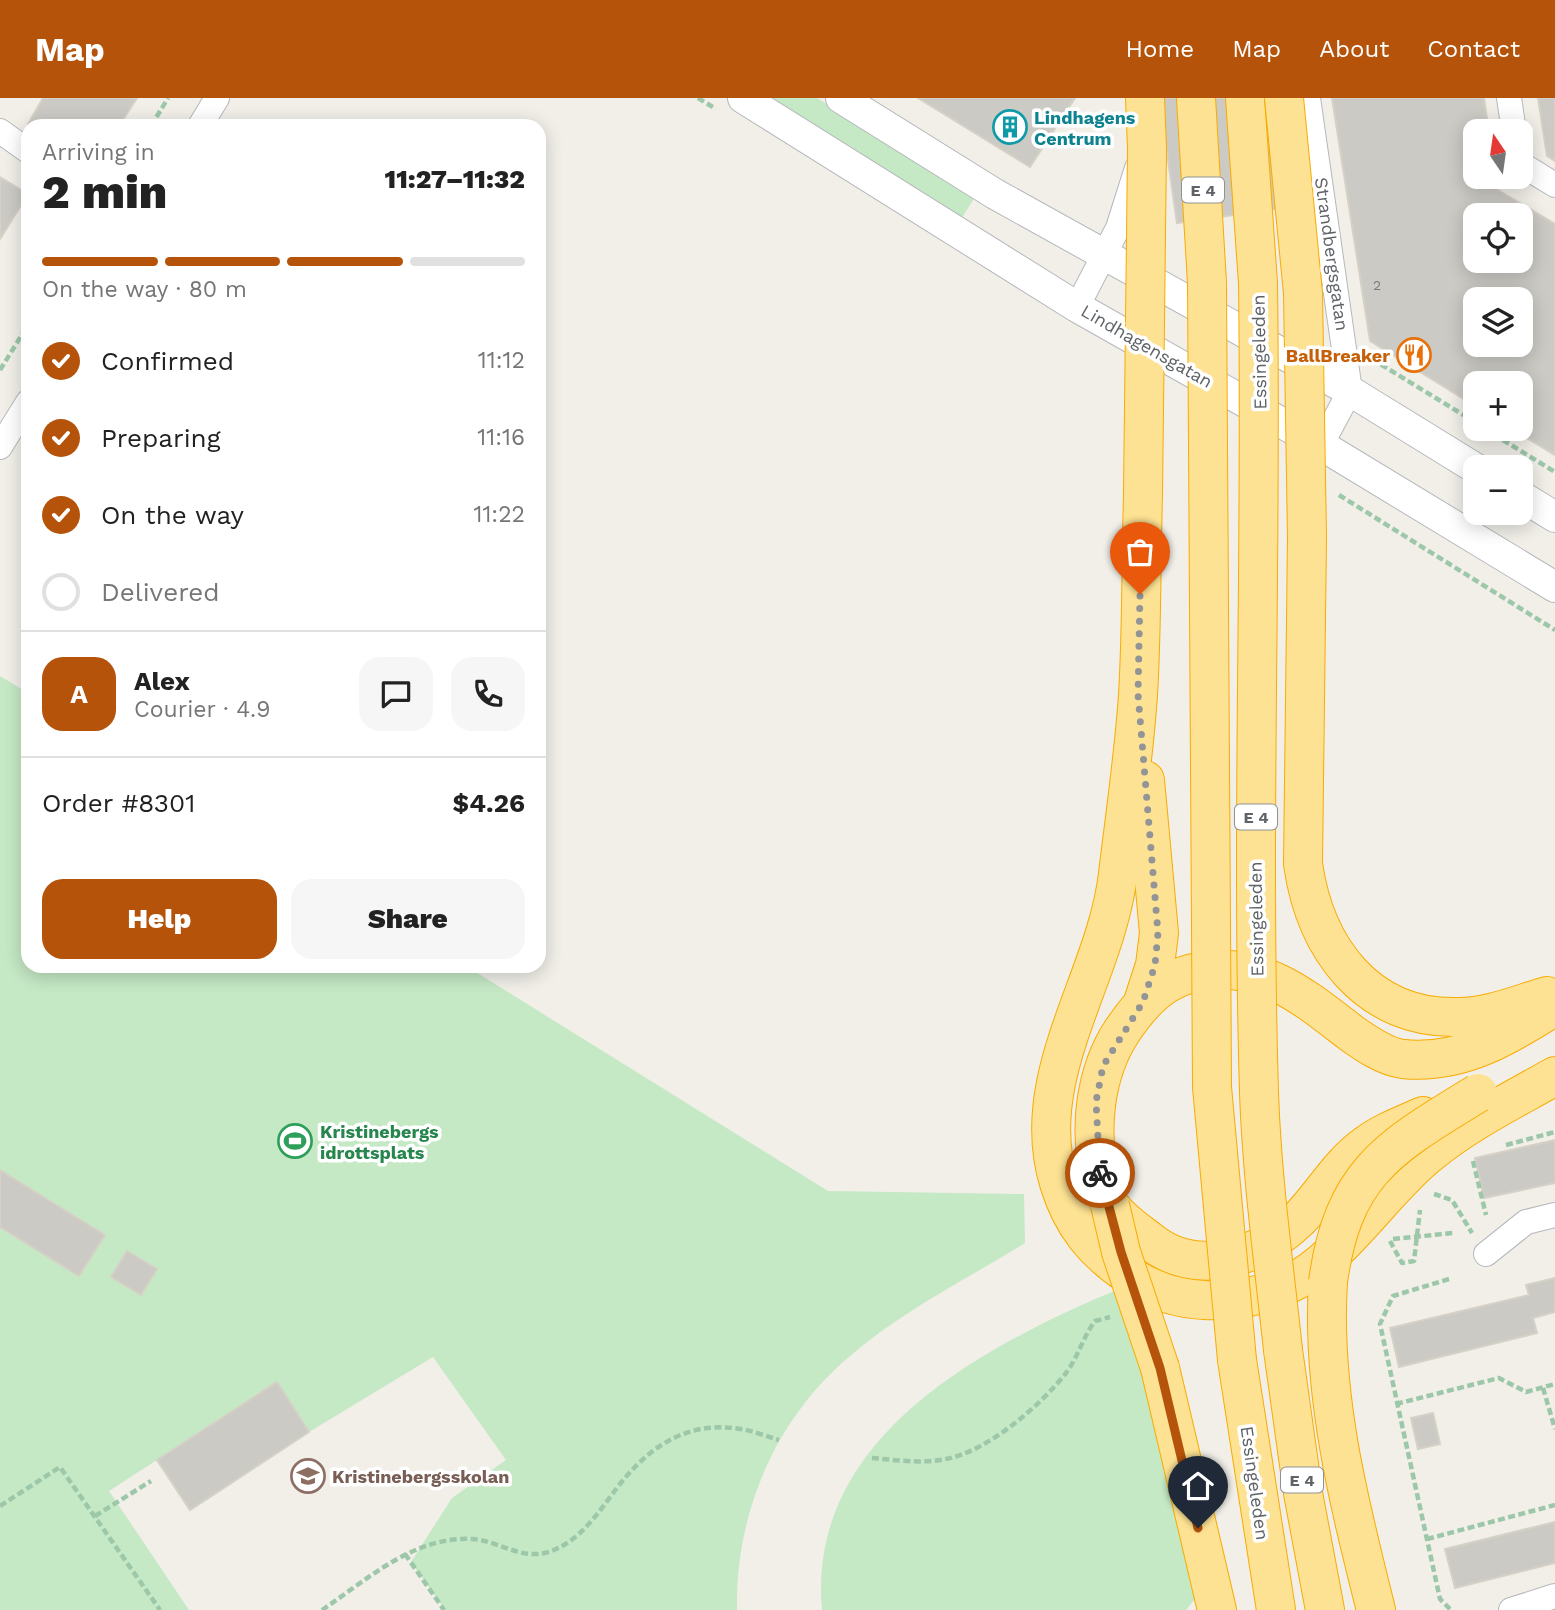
<!DOCTYPE html>
<meta charset="utf-8">
<style>
body{margin:0;font-family:"Work Sans",sans-serif;background:#f6f6f6;color:#222;height:100vh;display:flex;flex-direction:column;font-size:26px;white-space:nowrap}
*{box-sizing:border-box;margin:0}
p{font-size:23px;color:#767676}
.icon{flex:none;width:38px;height:38px;fill:none;stroke:currentColor;stroke-width:2;stroke-linecap:round;stroke-linejoin:round}
.map{position:relative;flex:1;overflow:hidden}
.side{position:absolute;left:21px;top:21px;width:525px;height:854px;display:flex;flex-direction:column;background:#fff;border-radius:21px;box-shadow:0 4px 18px #0003}
.side>*{flex:none}
.needle{width:46px;rotate:347deg}
.fabs{position:absolute;left:1463px;top:21px;display:grid;gap:14px}
.fabs a{display:grid;place-items:center;width:70px;height:70px;border-radius:14px;background:#fff;box-shadow:0 4px 18px #0003;font-size:35px}
.pin{position:absolute;display:grid;place-items:center;width:60px;height:60px;color:#fff;margin:-72px -30px;border-radius:50% 50% 50% 0;rotate:-45deg;box-shadow:0 0 7px #0007}
.pin .icon{rotate:45deg}
.courier{position:absolute;display:grid;place-items:center;width:70px;height:70px;margin:-35px;border:5px solid #b45309;border-radius:50%;background:#fff;color:#222;box-shadow:0 2px 9px #0007}
.headline em{font-style:normal;font-weight:800}
.headline div{display:flex;flex-direction:column-reverse}
.headline{display:flex;align-items:center;justify-content:space-between;height:119px;padding:0 21px}
h1{font-size:46px;font-weight:800;line-height:52px}
.bar{display:grid;grid-template-columns:repeat(4,1fr);gap:10px 7px;align-content:center;height:84px;padding:0 21px}
.bar i{height:9px;border-radius:5px;background:#e0e0e0}
.bar .selected{background:#b45309}
.bar p{grid-column:span 4}
.line{display:flex;align-items:center;gap:18px;padding:0 21px;border-top:2px solid #e0e0e0}
.line div{flex:1}
.round{display:grid;place-items:center;flex:none;width:74px;height:74px;border-radius:21px;background:#f6f6f6}
ol{padding:0 21px;list-style:none}
li{display:flex;align-items:center;gap:21px;height:77px}
li p{margin-inline-start:auto}
li .icon{padding:7px;border-radius:50%;background:#b45309;color:#fff;stroke-width:4}
li:last-child{color:#767676}
li i{width:38px;height:38px;border:4px solid #e0e0e0;border-radius:50%}
.cta{display:flex;gap:14px;margin-top:auto;padding:14px 21px}
.cta a{flex:1;height:80px;border-radius:21px;background:#b45309;color:#fff;font-size:28px;font-weight:800;line-height:80px;text-align:center}
.cta a+a{background:#f6f6f6;color:#222}
header{display:flex;align-items:center;gap:42px;box-sizing:border-box;height:98px;padding:0 35px;background:#b45309;color:#fff}
header strong{font-size:33px}
nav{display:flex;gap:38px;margin-inline-start:auto;font-size:24px}
.map>svg:first-child{display:block}
.green{fill:#c5e8c5}
.building{fill:#cccac5;stroke:#d6d1c6;stroke-width:2;fill-rule:evenodd}
.lines{fill:none;stroke-linecap:round;stroke-linejoin:round}
.minor-casing{stroke:#b5b8bc;stroke-width:26}
.tertiary-casing{stroke:#b5b8bc;stroke-width:32}
.motorway-casing{stroke:#f9ab00;stroke-width:40}
.path{stroke:#9cc7a9;stroke-width:4.5;stroke-dasharray:7 3.5;stroke-linecap:butt}
.minor{stroke:#fff;stroke-width:24}
.tertiary{stroke:#fff;stroke-width:30}
.motorway{stroke:#fde293;stroke-width:38}
.motorway-bridge-casing{stroke:#f9ab00;stroke-width:40;stroke-linecap:butt}
.motorway-bridge{stroke:#fde293;stroke-width:38}
.done{stroke:#929495;stroke-width:7;stroke-dasharray:0 12.6}
.route{stroke:#b45309;stroke-width:9}
.labels{text-anchor:middle;dominant-baseline:central;stroke-width:7;stroke-linejoin:round;paint-order:stroke}
.number-label{font-size:14px;fill:#7a7d7f}
.shield{fill:#fff;stroke:#8f9295;stroke-width:2}
.shield-label{font-size:16px;font-weight:bold;fill:#5f6368}
.culture-label{font-size:18px;font-weight:bold;fill:#0d838f;stroke:#fff;text-anchor:start}
.street-label{font-size:18px;fill:#5f6368;stroke:#fff}
.food-label{font-size:18px;font-weight:bold;fill:#c56008;stroke:#fff;text-anchor:end}
.leisure-label{font-size:18px;font-weight:bold;fill:#27864d;stroke:#fff;text-anchor:start}
.education-label{font-size:18px;font-weight:bold;fill:#785e54;stroke:#fff;text-anchor:start}
</style>
<header>
<strong>Map</strong>
<nav><a>Home</a><a>Map</a><a>About</a><a>Contact</a></nav>
</header>
<div class="map">
<svg width="1555" height="1512" viewBox="0 0 1555 1512">
<rect width="100%" height="100%" fill="#f1efe8"/>
<g class="green">
<polygon points="766,0 817,0 975,99 961,121"/>
<path d="M0 578 28 595V868H466L828 1093 1024 1096 1025 1145C967 1181 902 1213 850 1258 775 1321 735 1416 737 1512H445L411 1464 452 1400 506 1362 433 1259 309 1334 277 1284 109 1393 189 1512H0Z"/>
<path d="M1121 1190 1198 1497 1186 1512H822C806 1338 986 1247 1121 1190Z"/>
</g>
<g class="building">
<polygon points="43,0 137,0 119,28 31,28 28,26"/>
<polygon points="918,0 1075,0 1030,69"/>
<polygon points="1159,0 1287,0 1303,107 1177,125"/>
<path d="M1332 0H1484L1489 33H1475V79H1496L1498 92 1555 126V357L1512 331H1521V285H1475V308L1370 243ZM1475 117H1521V163H1475ZM1475 201H1521V247H1475Z"/>
<polygon points="1538,0 1555,0 1555,63 1547,58"/>
<polygon points="0,79 28,96 0,141"/>
<polygon points="1555,1042 1555,1085 1484,1100 1475,1060"/>
<polygon points="0,1072 105,1137 79,1178 0,1129"/>
<polygon points="127,1153 157,1171 141,1197 111,1179"/>
<polygon points="1555,1180 1555,1214 1533,1220 1537,1235 1399,1269 1390,1230 1529,1197 1526,1187"/>
<polygon points="277,1284 309,1334 190,1412 157,1362"/>
<polygon points="1433,1315 1440,1346 1418,1351 1411,1320"/>
<polygon points="1555,1424 1555,1465 1455,1490 1445,1451"/>
</g>
<g class="lines">
<g class="minor-casing">
<g id="minor">
<polyline points="1308,0 1350,293 1321,347"/>
<polyline points="1509,0 1514,33"/>
<polyline points="200,28 217,0"/>
<polyline points="0,33 28,53"/>
<polyline points="1521,66 1555,87"/>
<polyline points="1077,209 1118,130 1137,70"/>
<polyline points="0,349 28,304"/>
<polyline points="1486,1156 1526,1124 1555,1117"/>
<polyline points="1511,1512 1555,1498"/>
</g>
</g>
<g class="tertiary-casing">
<g id="tertiary">
<polyline points="743,0 1077,209 1321,347 1555,489"/>
<polyline points="841,0 995,96 1350,293 1475,370"/>
<polyline points="1521,398 1555,419"/>
</g>
</g>
<g class="motorway-casing">
<g id="motorway">
<polyline points="1145,0 1147,50"/>
<polyline points="1196,0 1207,185"/>
<polyline points="1245,0 1258,185"/>
<path d="M1143 397C1141 463 1142 531 1138 597 1134 657 1125 717 1118 776 1106 880 1026 978 1059 1085 1072 1127 1093 1153 1130 1178 1176 1209 1238 1209 1289 1186 1340 1163 1385 1090 1430 1055 1468 1024 1513 1002 1555 978"/>
<path d="M1307 440 1303 766C1315 849 1366 922 1459 919 1489 919 1519 906 1547 898"/>
<polyline points="1143,904 1155,867 1159,835 1145,682"/>
<path d="M1423 1018C1403 1027 1383 1034 1366 1047 1338 1067 1322 1098 1298 1122 1258 1160 1196 1180 1150 1143 1137 1133 1119 1121 1110 1107 1106 1100 1104 1089 1102 1082 1087 1035 1095 974 1122 933 1143 902 1165 878 1204 873 1264 864 1307 901 1351 935 1365 945 1385 959 1403 961 1461 967 1508 938 1555 908"/>
<path d="M1328 1184C1321 1295 1349 1405 1376 1512"/>
<polyline points="1283,1252 1303,1395 1325,1512"/>
<polyline points="1237,1262 1276,1512"/>
<polyline points="1160,1270 1217,1512"/>
</g>
</g>
<g class="path">
<polyline points="698,0 716,11"/>
<polyline points="151,28 168,0"/>
<polyline points="1372,261 1475,324"/>
<polyline points="0,272 28,227"/>
<polyline points="1485,331 1555,374"/>
<polyline points="1339,397 1555,532"/>
<polyline points="1506,1047 1555,1034"/>
<polyline points="1473,1063 1486,1117"/>
<polyline points="1434,1096 1452,1102 1472,1135"/>
<polyline points="1393,1141 1453,1135"/>
<polyline points="1390,1143 1402,1165 1414,1163 1420,1112"/>
<polyline points="1449,1181 1393,1198 1380,1226 1440,1501 1451,1512"/>
<polyline points="1543,1290 1555,1331"/>
<polyline points="1396,1306 1499,1280 1526,1294 1555,1286"/>
<path d="M872 1360C896 1362 922 1366 946 1361 988 1353 1040 1308 1066 1275 1078 1259 1083 1239 1095 1223L1110 1219"/>
<polyline points="0,1408 60,1369 160,1512"/>
<polyline points="95,1418 151,1383"/>
<polyline points="1427,1441 1555,1407"/>
<polyline points="405,1456 444,1512"/>
<path d="M322 1512C368 1481 414 1438 472 1441 501 1443 523 1465 554 1452 580 1441 595 1419 611 1398 641 1356 679 1324 733 1330 749 1331 765 1338 779 1342"/>
</g>
<use href="#minor" class="minor"/>
<use href="#tertiary" class="tertiary"/>
<use href="#motorway" class="motorway"/>
<g class="motorway-bridge-casing">
<g id="motorway-bridge">
<polyline points="1284,0 1303,195 1307,440"/>
<polyline points="1207,185 1212,989 1237,1262"/>
<path d="M1258 185C1262 455 1251 725 1259 995 1262 1081 1274 1167 1283 1252"/>
<polyline points="1143,397 1147,50"/>
<polyline points="1110,1107 1121,1154 1160,1270"/>
<path d="M1328 1184C1343 1073 1390 1049 1478 995"/>
</g>
</g>
<use href="#motorway-bridge" class="motorway-bridge"/>
</g>
<g class="lines">
<polyline class="done" points="1100,1075 1096,1004 1103,968 1143,904 1155,867 1158,835 1138,596 1140,496"/>
<polyline class="route" points="1100,1075 1121,1154 1160,1270 1198,1430"/>
</g>
<defs>
<g id="building-ring" transform="scale(1.75)"><circle r="9.5" fill="#fff" stroke="#0f9aa8" stroke-width="1.5"/><path d="M-4-6H4V6H1V3H-1V6H-4ZM-2.5-4.3h1.7v1.8h-1.7ZM.8-4.3h1.7v1.8H.8ZM-2.5-1h1.7V.8h-1.7ZM.8-1h1.7V.8H.8Z" fill="#0f9aa8"/></g>
<g id="restaurant-ring" transform="scale(1.75)"><circle r="9.5" fill="#fff" stroke="#e8710a" stroke-width="1.5"/><path d="M-5-6h1v4h1v-4h1v4h1v-4h1v5L-1.5 .5V6h-2V.5L-5-1ZM5-6V6H3V1.5H1.5Q1.5-4 5-6Z" fill="#e8710a"/></g>
<g id="stadium-ring" transform="scale(1.75)"><circle r="9.5" fill="#fff" stroke="#2e9e5b" stroke-width="1.5"/><path d="M0-5a6.5 5 0 1 0 0 10a6.5 5 0 1 0 0-10ZM-3.5-1.8h7v3.6h-7Z" fill="#2e9e5b"/></g>
<g id="school-ring" transform="scale(1.75)"><circle r="9.5" fill="#fff" stroke="#8d6e63" stroke-width="1.5"/><path d="M0-5L7-2L0 1L-7-2ZM-4 1L0 2.5L4 1V4Q0 6-4 4Z" fill="#8d6e63"/></g>
</defs>
<g fill-rule="evenodd">
<use href="#building-ring" x="1010" y="29"/>
<use href="#restaurant-ring" x="1414" y="257"/>
<use href="#stadium-ring" x="295" y="1043"/>
<use href="#school-ring" x="308" y="1378"/>
</g>
<g class="labels">
<g class="number-label">
<text x="1377" y="187">2</text>
</g>
<g class="shield">
<rect x="1182" y="79.5" width="42" height="25" rx="5"/>
<rect x="1235" y="706.5" width="42" height="25" rx="5"/>
<rect x="1281" y="1369.5" width="42" height="25" rx="5"/>
</g>
<g class="shield-label">
<text x="1203" y="92">E 4</text>
<text x="1256" y="719">E 4</text>
<text x="1302" y="1382">E 4</text>
</g>
<g class="culture-label">
<text x="1034" y="19">Lindhagens<tspan x="1034" dy="21">Centrum</tspan></text>
</g>
<g class="street-label">
<text transform="translate(1332 156) rotate(82)">Strandbergsgatan</text>
<text transform="translate(1147 248) rotate(30)">Lindhagensgatan</text>
<text transform="translate(1259 254) rotate(-91)">Essingeleden</text>
<text transform="translate(1256 821) rotate(-91)">Essingeleden</text>
<text transform="translate(1255 1385) rotate(82)">Essingeleden</text>
</g>
<g class="food-label">
<text x="1390" y="257">BallBreaker</text>
</g>
<g class="leisure-label">
<text x="320" y="1033">Kristinebergs<tspan x="320" dy="21">idrottsplats</tspan></text>
</g>
<g class="education-label">
<text x="332" y="1378">Kristinebergsskolan</text>
</g>
</g>
</svg>
<div class="fabs">
<a><svg class="needle" viewBox="-14 -14 28 28"><path d="M0-13l5 13h-10z" fill="#e53935"/><path d="M0 13l5-13h-10z" fill="#767676"/></svg></a>
<a><svg class="icon" aria-label="locate" viewBox="0 0 24 24"><circle cx="12" cy="12" r="6"/><path d="M12 2v4M12 18v4M2 12h4M18 12h4"/></svg></a>
<a><svg class="icon" aria-label="layers" viewBox="0 0 24 24"><path d="M12 4l9 5-9 5-9-5zM3 14l9 5 9-5"/></svg></a>
<a>+</a>
<a>−</a>
</div>
<div class="pin" style="left:1140px;top:496px;background:#ea580c"><svg class="icon" aria-label="bag" viewBox="0 0 24 24"><path d="M5 8h14l-1 12H6zM9 8a3 3 0 0 1 6 0"/></svg></div>
<div class="pin" style="left:1198px;top:1430px;background:#1f2937"><svg class="icon" aria-label="home" viewBox="0 0 24 24"><path d="M3 11l9-7 9 7M6 9v11h12V9"/></svg></div>
<div class="courier" style="left:1100px;top:1075px"><svg class="icon" aria-label="bike" viewBox="0 0 24 24"><circle cx="6" cy="16" r="4"/><circle cx="18" cy="16" r="4"/><path d="M6 16l4-8h5l3 8M10 8l3 8H6M13 5h3"/></svg></div>
<section class="side">
<div class="headline"><div><h1>2 min</h1><p>Arriving in</p></div><em>11:27–11:32</em></div>
<div class="bar"><i class="selected"></i><i class="selected"></i><i class="selected"></i><i></i><p>On the way · 80 m</p></div>
<ol>
<li><svg class="icon" aria-label="check" viewBox="0 0 24 24"><path d="M5 12l5 5 9-10"/></svg>Confirmed<p>11:12</p></li>
<li><svg class="icon" aria-label="check" viewBox="0 0 24 24"><path d="M5 12l5 5 9-10"/></svg>Preparing<p>11:16</p></li>
<li><svg class="icon" aria-label="check" viewBox="0 0 24 24"><path d="M5 12l5 5 9-10"/></svg>On the way<p>11:22</p></li>
<li><i></i>Delivered</li>
</ol>
<div class="line" style="height:126px"><b class="round" style="background:#b45309;color:#fff">A</b><div><b>Alex</b><p>Courier · 4.9</p></div><a class="round"><svg class="icon" aria-label="chat" viewBox="0 0 24 24"><path d="M4 5h16v11H9l-5 4z"/></svg></a><a class="round"><svg class="icon" aria-label="phone" viewBox="0 0 24 24"><path d="M5 4h4l2 5-3 2q2 4 5 5l2-3 5 2v4C11 20 4 13 5 4z"/></svg></a></div>
<div class="line" style="height:91px"><div>Order #8301</div><b>$4.26</b></div>
<div class="cta"><a>Help</a><a>Share</a></div>
</section>
</div>
